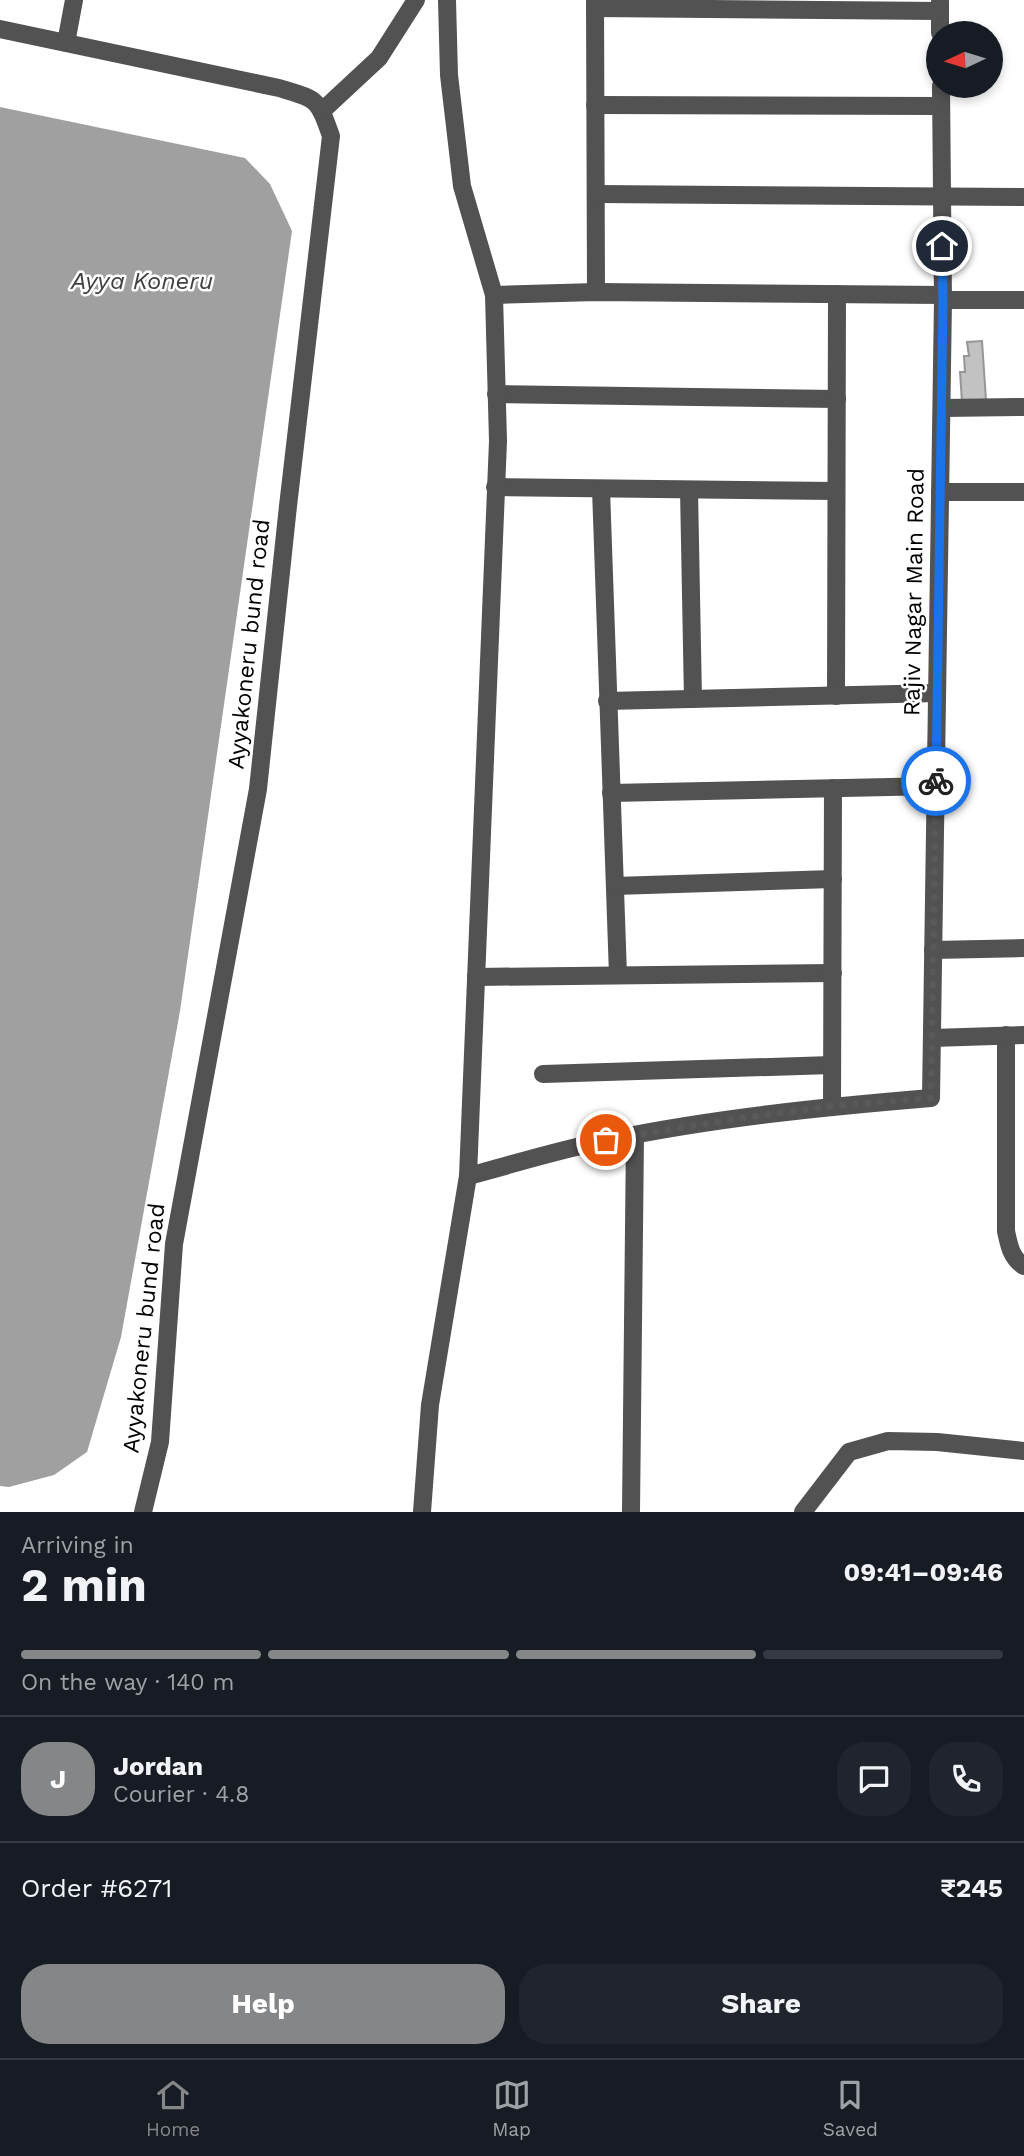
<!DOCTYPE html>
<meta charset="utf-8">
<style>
body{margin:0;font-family:"Work Sans",sans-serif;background:#20242c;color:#f1f3f6;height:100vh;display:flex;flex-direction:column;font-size:26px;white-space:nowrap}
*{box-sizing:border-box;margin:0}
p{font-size:23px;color:#9ea1a6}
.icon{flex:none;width:38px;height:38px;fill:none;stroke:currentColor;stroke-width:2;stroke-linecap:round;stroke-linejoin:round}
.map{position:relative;height:1512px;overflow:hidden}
.details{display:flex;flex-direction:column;background:#171b24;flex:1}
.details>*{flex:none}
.needle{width:46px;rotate:266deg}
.tools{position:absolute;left:926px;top:21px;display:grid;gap:14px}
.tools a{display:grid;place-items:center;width:77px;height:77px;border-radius:50%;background:#171b24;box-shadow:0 4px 10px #0003;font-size:35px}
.pin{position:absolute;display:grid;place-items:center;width:60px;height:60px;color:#fff;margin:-30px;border:4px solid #fff;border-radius:50%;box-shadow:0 2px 7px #0007}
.courier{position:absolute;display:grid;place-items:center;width:70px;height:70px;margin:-35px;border:5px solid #1a73e8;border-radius:50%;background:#fff;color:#222;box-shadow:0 2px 9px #0007}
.headline em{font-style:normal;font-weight:700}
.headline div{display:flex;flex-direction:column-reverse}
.headline{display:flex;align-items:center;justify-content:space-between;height:119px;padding:0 21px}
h1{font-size:46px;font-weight:700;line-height:52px}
.bar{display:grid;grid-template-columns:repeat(4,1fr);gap:10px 7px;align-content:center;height:84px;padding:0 21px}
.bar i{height:9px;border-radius:5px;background:#363941}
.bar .current{background:#858687}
.bar p{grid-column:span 4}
.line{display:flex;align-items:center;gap:18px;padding:0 21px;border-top:2px solid #363941}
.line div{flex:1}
.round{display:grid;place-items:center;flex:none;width:74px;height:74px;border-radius:28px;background:#20242c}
.cta{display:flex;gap:14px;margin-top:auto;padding:14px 21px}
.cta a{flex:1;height:80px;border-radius:28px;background:#858687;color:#fff;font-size:28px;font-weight:700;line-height:80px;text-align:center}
.cta a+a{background:#20242c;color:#f1f3f6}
.tabs{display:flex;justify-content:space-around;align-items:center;height:98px;border-top:2px solid #363941;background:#171b24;font-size:19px;color:#9ea1a6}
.tabs a{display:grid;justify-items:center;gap:4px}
.tabs .current{color:#858687}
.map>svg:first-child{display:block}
.water{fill:#a0a0a0}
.building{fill:#c2c2c2;stroke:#969696;stroke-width:2}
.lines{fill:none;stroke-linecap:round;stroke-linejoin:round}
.minor{stroke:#525252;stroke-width:18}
.done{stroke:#595959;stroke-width:7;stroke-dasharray:0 12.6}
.route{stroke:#1a73e8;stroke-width:9}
.labels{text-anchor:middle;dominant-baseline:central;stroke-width:5;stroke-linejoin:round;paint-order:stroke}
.street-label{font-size:23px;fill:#000;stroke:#fff}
.water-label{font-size:24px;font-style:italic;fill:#414141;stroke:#fff}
</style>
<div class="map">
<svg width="1024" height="1512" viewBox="0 0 1024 1512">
<rect width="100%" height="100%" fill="#fff"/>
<polygon class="water" points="0,107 245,158 270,184 292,231 180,1011 121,1337 87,1452 54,1475 9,1487 0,1486"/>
<polygon class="building" points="982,341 986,400 962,402 960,372 965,372 964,356 969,356 967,342"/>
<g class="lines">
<g class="minor">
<polyline points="595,0 596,292"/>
<polyline points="940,2 940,33"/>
<polyline points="595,8 940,11"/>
<path d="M0 29 279 88C318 100 317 97 331 136L288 506 258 789 174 1244 160 1442 143 1512"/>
<polyline points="66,43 74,0"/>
<polyline points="595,105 941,106"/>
<polyline points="322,111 379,58 416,0"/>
<polyline points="596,194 1024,197"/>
<polyline points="494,295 596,292 943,295"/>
<polyline points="943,300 1024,300"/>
<polyline points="496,394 837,399"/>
<polyline points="942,408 1024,407"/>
<polyline points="495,487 836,491"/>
<polyline points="601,489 618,975"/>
<polyline points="689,490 693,699"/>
<polyline points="940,492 1024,492"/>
<polyline points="836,696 837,294"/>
<polyline points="607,701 937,693"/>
<polyline points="611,793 936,786"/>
<polyline points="615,886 833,879"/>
<polyline points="933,950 1024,948"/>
<polyline points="476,977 833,973"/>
<path d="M1006 1035V1231C1009 1245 1011 1258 1024 1266"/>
<polyline points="932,1038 1024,1035"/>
<polyline points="543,1074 832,1065"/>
<polyline points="832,1106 833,788"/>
<path d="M468 1176C514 1164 561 1149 608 1140 714 1118 823 1107 931 1098L943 300 941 86"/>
<polyline points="422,1512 430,1405 468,1176 498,441 494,295 462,186 449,75 447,0"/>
<polyline points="631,1512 635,1135"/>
<polyline points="803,1512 849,1452 888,1441 937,1442 1024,1451"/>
</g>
</g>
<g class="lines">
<polyline class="done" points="606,1140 734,1119 832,1106 931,1098 936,781"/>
<polyline class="route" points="936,781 943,300 942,246"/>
</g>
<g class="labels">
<g class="street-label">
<text transform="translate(914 592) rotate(-89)">Rajiv Nagar Main Road</text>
<text transform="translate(249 644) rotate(-84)">Ayyakoneru bund road</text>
<text transform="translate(144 1328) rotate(-84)">Ayyakoneru bund road</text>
</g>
<g class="water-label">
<text x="142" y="281">Ayya Koneru</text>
</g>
</g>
</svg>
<div class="tools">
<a><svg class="needle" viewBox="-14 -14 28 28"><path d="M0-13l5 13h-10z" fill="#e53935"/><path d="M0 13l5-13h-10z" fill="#9ea1a6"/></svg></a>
</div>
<div class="pin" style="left:606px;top:1140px;background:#ea580c"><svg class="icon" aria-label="bag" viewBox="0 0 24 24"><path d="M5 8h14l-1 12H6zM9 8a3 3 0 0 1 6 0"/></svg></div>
<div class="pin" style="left:942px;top:246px;background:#1f2937"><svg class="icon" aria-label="home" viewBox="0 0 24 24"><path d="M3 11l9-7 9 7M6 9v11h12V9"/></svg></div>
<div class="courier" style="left:936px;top:781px"><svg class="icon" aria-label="bike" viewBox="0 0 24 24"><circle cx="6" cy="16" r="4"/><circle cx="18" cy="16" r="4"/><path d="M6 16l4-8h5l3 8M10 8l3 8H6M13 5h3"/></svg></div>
</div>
<section class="details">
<div class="headline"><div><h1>2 min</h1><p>Arriving in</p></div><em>09:41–09:46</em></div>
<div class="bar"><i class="current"></i><i class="current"></i><i class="current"></i><i></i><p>On the way · 140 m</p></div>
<div class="line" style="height:126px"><b class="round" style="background:#858687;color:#fff">J</b><div><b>Jordan</b><p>Courier · 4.8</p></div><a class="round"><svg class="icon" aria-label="chat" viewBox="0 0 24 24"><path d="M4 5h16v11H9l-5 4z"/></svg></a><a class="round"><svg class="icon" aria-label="phone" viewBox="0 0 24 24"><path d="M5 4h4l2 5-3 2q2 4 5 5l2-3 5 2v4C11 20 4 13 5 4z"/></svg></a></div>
<div class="line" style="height:91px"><div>Order #6271</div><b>₹245</b></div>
<div class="cta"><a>Help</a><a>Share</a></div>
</section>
<nav class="tabs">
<a class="current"><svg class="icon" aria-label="home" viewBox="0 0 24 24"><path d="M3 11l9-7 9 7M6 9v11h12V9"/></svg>Home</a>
<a><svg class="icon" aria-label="map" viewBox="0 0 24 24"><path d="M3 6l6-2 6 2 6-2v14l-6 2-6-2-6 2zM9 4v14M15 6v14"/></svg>Map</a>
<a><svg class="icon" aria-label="saved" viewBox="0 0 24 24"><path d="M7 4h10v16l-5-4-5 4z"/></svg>Saved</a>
</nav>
